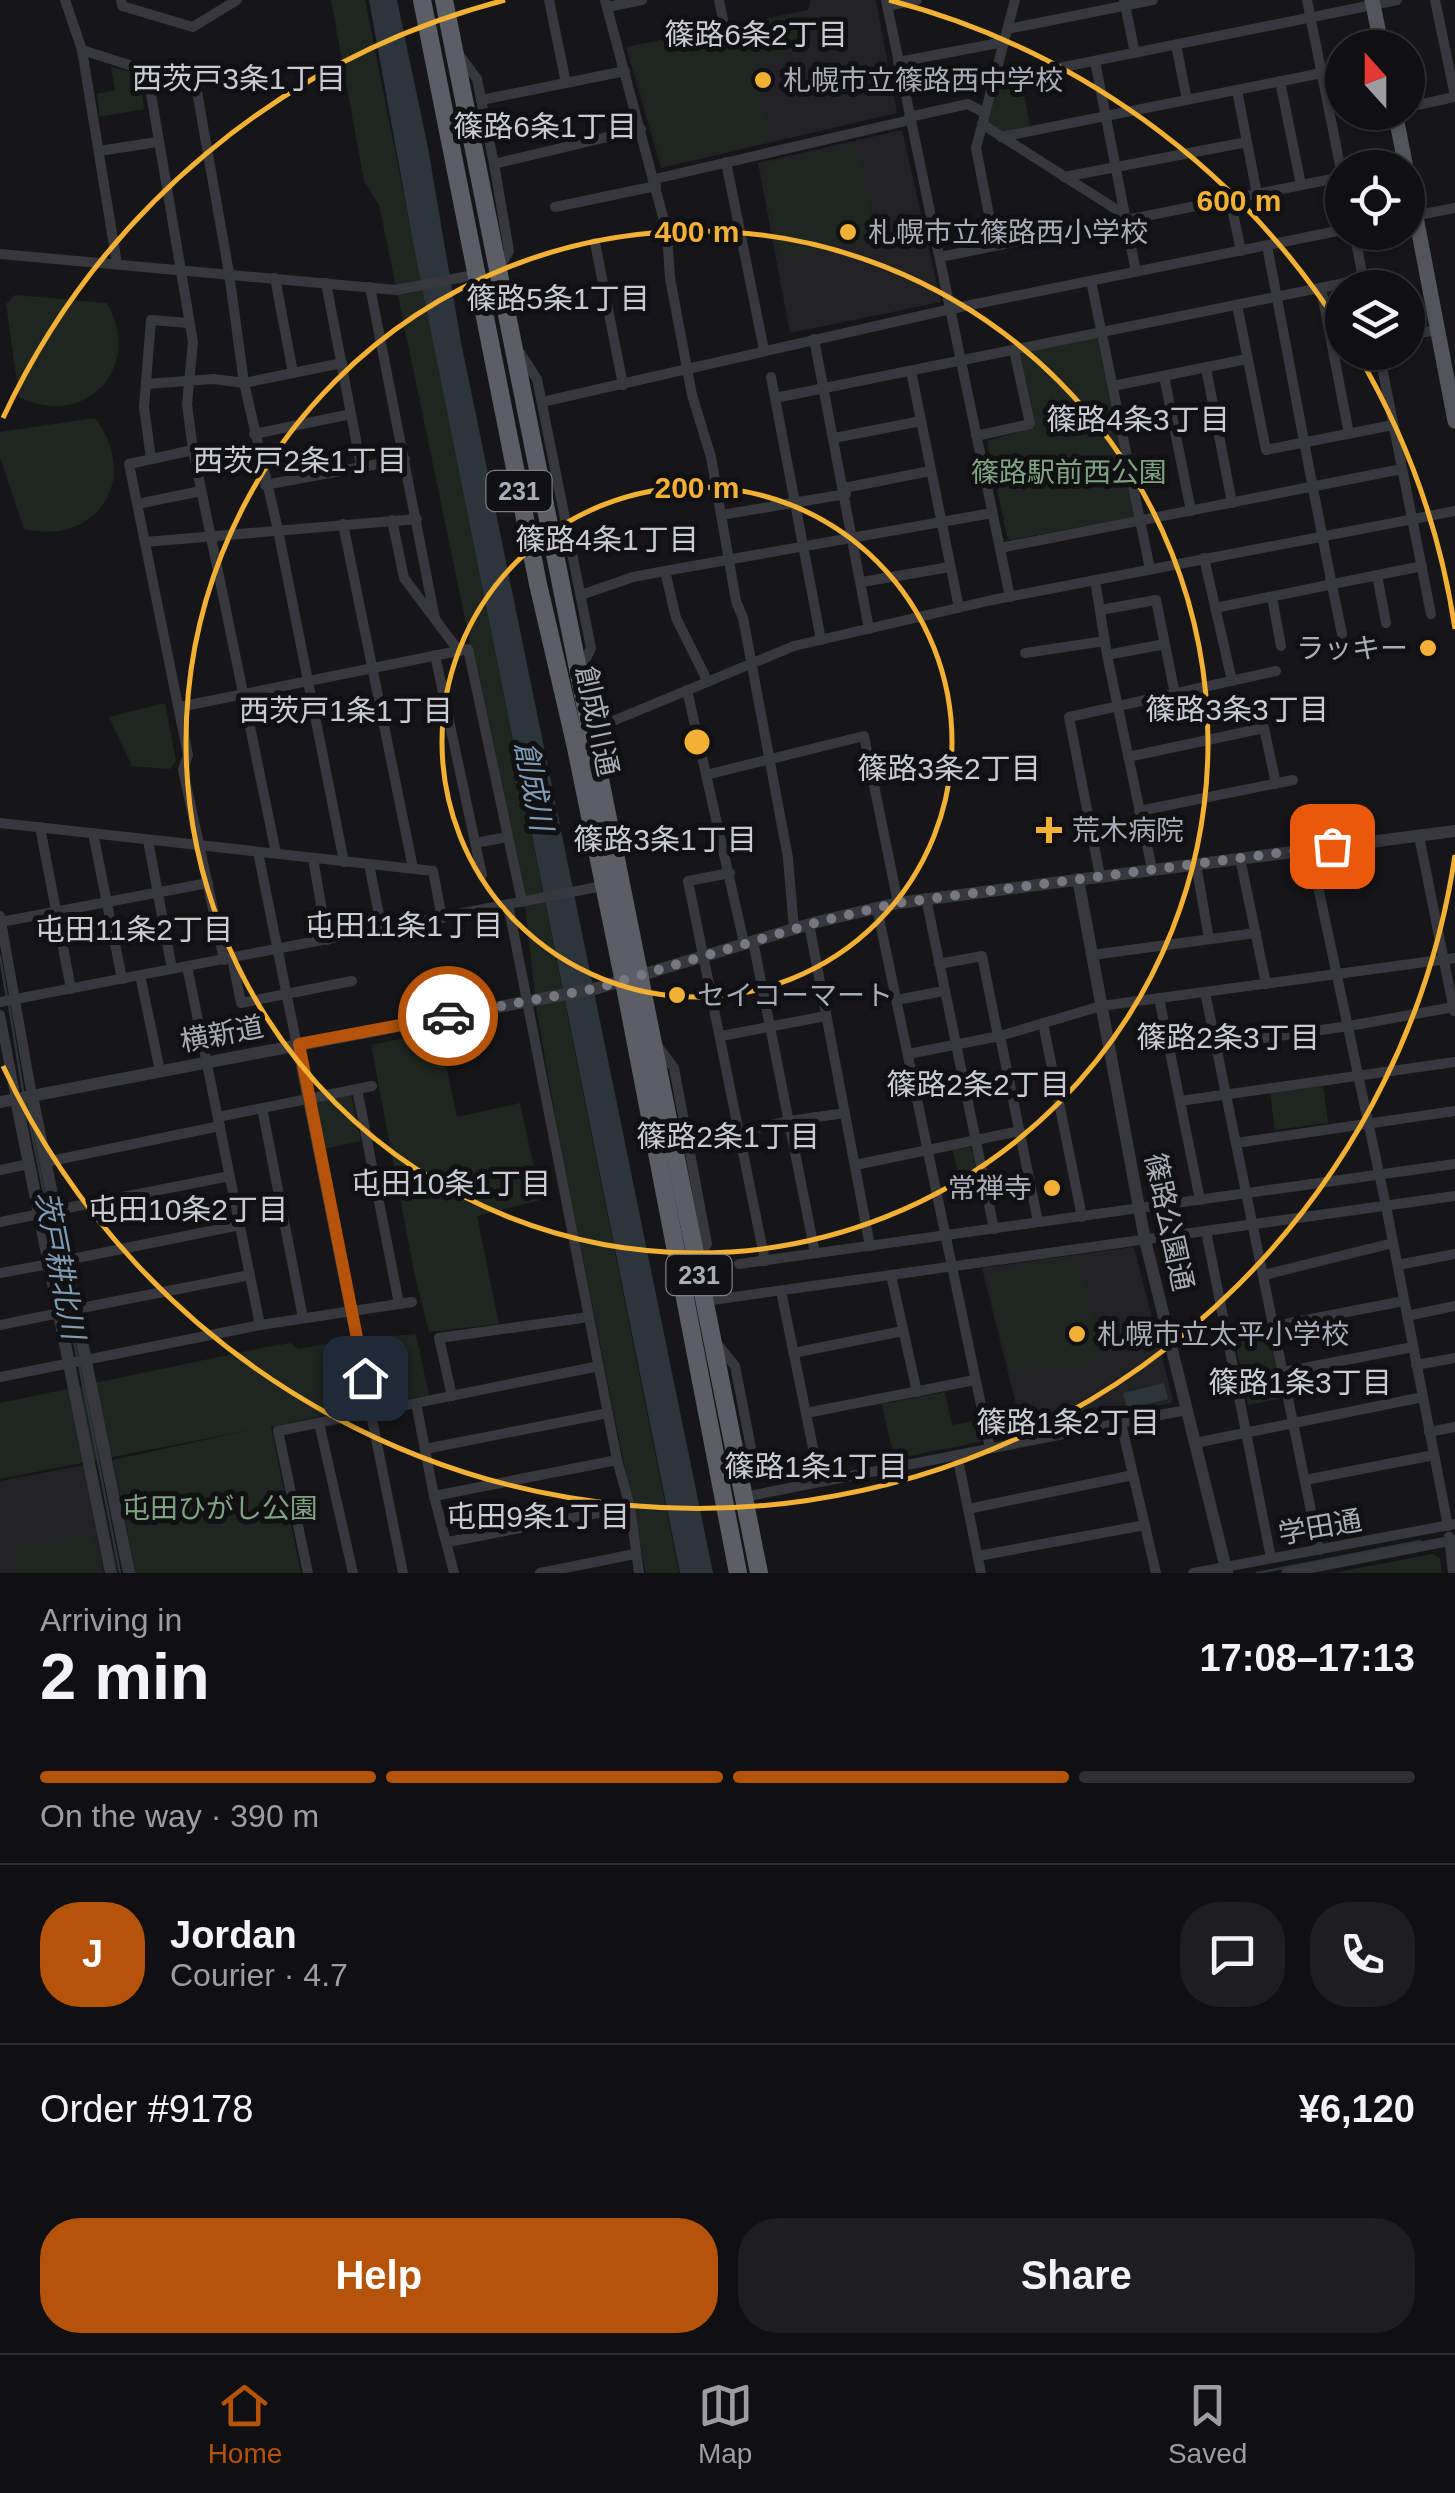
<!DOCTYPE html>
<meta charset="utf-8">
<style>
body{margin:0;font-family:Helvetica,"Noto Sans JP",sans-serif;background:#1e1e20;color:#f1f3f6;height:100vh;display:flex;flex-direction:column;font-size:38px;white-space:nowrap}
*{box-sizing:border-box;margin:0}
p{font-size:32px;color:#9c9d9f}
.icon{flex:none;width:55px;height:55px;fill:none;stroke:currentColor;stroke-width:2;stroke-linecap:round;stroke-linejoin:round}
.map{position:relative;height:1573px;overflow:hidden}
.sheet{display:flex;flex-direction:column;background:#101012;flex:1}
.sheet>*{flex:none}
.needle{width:65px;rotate:339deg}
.tools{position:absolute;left:1325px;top:30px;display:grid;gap:20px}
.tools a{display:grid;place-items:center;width:100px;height:100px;border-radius:50%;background:#101012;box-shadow:0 2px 8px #0004,0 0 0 2px #303032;font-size:50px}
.pin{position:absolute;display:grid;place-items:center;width:85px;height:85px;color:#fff;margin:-42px;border-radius:20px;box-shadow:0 5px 15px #0006}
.courier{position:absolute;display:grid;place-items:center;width:100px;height:100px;margin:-50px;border:8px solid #b45309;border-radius:50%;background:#fff;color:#222;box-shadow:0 2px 12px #0007}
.headline em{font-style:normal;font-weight:800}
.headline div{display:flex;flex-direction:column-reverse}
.headline{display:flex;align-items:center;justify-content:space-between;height:170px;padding:0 40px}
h1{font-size:65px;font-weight:800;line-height:75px}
.bar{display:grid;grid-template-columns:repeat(4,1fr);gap:15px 10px;align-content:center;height:120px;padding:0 40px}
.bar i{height:12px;border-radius:8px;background:#303032}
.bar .active{background:#b45309}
.bar p{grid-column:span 4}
.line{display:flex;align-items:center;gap:25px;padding:0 40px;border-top:2px solid #303032}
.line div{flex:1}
.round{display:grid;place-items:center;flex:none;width:105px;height:105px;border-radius:40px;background:#1e1e20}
.action{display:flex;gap:20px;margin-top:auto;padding:20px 40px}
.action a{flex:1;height:115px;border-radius:40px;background:#b45309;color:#fff;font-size:40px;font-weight:800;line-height:115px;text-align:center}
.action a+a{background:#1e1e20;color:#f1f3f6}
.tab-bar{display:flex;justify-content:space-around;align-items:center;height:140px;border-top:2px solid #303032;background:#101012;font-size:28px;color:#9c9d9f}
.tab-bar a{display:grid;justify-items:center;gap:5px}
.tab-bar .active{color:#b45309}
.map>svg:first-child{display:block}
.built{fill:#222225}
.green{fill:#1e261f}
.water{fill:#2c353c}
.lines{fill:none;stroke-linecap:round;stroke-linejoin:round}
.stream{stroke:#2c353c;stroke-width:2.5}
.minor{stroke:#37383d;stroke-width:10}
.tertiary{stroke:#37383d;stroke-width:12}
.primary{stroke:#53555c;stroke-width:15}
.trunk{stroke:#5b5e65;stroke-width:18}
.done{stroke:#757880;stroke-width:10;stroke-dasharray:0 18}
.route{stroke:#b45309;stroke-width:12}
.ring{fill:none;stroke:#f2b134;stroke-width:5}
.poi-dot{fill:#f2b134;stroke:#111113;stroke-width:4}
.labels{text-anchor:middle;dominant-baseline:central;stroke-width:10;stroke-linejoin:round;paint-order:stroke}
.shield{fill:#111113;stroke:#7b7e86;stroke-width:2.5}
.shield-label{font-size:25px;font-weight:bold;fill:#a8adb8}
.poi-label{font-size:28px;fill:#a8adb8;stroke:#111113;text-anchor:start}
.park-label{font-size:28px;fill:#7fa381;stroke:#111113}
.street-label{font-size:28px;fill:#a8adb8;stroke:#111113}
.neighbourhood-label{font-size:30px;fill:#c9ccd4;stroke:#111113}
.water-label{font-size:30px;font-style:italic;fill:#7f9bb3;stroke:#111113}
.centre{fill:#f2b134;stroke:#111113;stroke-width:5}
.ring-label{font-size:30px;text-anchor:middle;font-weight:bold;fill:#f2b134;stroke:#111113;stroke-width:10;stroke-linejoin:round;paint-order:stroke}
</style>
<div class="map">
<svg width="1455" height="1573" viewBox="0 0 1455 1573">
<rect width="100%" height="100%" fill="#161618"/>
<g class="built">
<polygon points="811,0 876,0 897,113 661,168 626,47 808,10"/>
<polygon points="902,130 941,302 790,333 758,163"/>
<polygon points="1134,1247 1173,1400 1171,1403 1023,1433 982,1268"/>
<polygon points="84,1465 104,1573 0,1573 0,1481"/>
</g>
<g class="green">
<polygon points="331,0 365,0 679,1573 646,1573 562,1155 537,1012 525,907 379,205 364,181"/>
<polygon points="798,14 805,49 756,59 748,24"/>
<polygon points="746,25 770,141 663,164 630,49"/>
<polygon points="111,67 139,73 144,109 100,117 97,94 115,90"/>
<polygon points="1021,76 1031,131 1001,137 982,124 994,81"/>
<polygon points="857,145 877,239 780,260 763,167"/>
<path d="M15 295 107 303C144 367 86 430 19 397L6 304Z"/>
<polygon points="1097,338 1135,513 1133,517 1010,540 1007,536 987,441 1035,427 1019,357 1022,353"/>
<path d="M95 418C141 478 98 546 24 529L0 457V432Z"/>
<polygon points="165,703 176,761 170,769 132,766 109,717"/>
<polygon points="439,1031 457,1117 520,1103 541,1200 477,1216 499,1324 429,1332 415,1277 371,1045"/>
<polygon points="1323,1085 1328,1123 1275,1130 1270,1093"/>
<polygon points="351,1095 361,1141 324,1149 315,1102"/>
<polygon points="969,1147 972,1149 979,1181 960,1185 953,1150"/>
<polygon points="1078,1258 1101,1352 1096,1361 1058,1370 1050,1366 1011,1374 987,1273"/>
<polygon points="1267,1333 1270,1335 1283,1398 1248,1405 1235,1342"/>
<polygon points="416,1334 429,1395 382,1403 376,1400 365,1338"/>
<polygon points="341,1341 354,1397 348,1410 271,1427 301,1573 135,1573 113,1460 250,1430 0,1479 0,1403 261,1348 291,1343 298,1349"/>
<polygon points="945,1392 952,1425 979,1420 983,1439 980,1442 894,1459 882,1404"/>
<polygon points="92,1534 100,1573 20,1573 15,1549"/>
<polygon points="1433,1554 1440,1558 1442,1573 1332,1573"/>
</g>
<g class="water">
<polygon points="369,0 397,0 428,148 461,342 713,1573 680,1573 413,242"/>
<polygon points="1164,1383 1168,1399 1127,1409 1123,1393"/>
</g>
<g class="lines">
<g class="stream">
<polyline points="0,956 7,998"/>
<polyline points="9,1005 23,1091"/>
<polyline points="26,1104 77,1356"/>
<polyline points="79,1364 120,1573"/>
<polyline points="1257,1573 1420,1541"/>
</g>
<g class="minor">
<polyline points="65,0 82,50 117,264"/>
<polyline points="121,0 122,6 193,27 237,0"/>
<polyline points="549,0 566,83"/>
<polyline points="605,0 667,232 670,278 692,395 711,457 736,601 743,618 788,858 794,929"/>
<polyline points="719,0 724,25"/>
<polyline points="886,0 1010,597"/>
<polyline points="1124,0 1135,53"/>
<polyline points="1307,0 1342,175"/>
<polyline points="1435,0 1455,96"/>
<polyline points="887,6 917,0"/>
<polyline points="607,7 642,0"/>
<polyline points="1008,29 1153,0"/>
<polyline points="1176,45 1187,100"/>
<polyline points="82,50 196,86 229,273 244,383 278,530 344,862"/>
<polyline points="457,52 477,79 494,164 509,251 499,268"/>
<polyline points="1095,61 1136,272"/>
<polyline points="898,62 1004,42"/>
<polyline points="147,70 193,342 187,404 193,450"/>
<polyline points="994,81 1397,0"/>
<polyline points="1280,81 1301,185"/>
<polyline points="196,86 215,76"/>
<polyline points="1237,90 1257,194"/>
<polyline points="481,100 625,71"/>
<polyline points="1408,107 1455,97"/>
<polyline points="909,117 968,104 985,113"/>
<polyline points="982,124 1125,215"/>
<polyline points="1001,137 1322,73"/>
<polyline points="99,151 157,142"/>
<polyline points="726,162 764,350"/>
<polyline points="494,164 641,129"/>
<polyline points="1387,168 1405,164"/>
<polyline points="1064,177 1247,142"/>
<polyline points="655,179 910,120"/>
<polyline points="1230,199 1241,251"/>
<polyline points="555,207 656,186"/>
<polyline points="1408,217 1455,208"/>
<polyline points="1354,232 1365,288"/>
<polyline points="595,243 623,385"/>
<polyline points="995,246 976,148 1015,0"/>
<path d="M1267 246C1292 375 1315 505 1342 634"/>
<polyline points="0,254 396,290 479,274"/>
<polyline points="940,257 1342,177"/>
<polyline points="275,278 293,373"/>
<polyline points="1091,281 1150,569"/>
<polyline points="326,283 361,466"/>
<polyline points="370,287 435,619"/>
<polyline points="1321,288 1349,434"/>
<polyline points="1237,305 1266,450 1393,425"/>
<polyline points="1408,335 1437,330"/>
<polyline points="814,339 869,629"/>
<polyline points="1379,352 1431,614"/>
<polyline points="520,353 537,379 591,648 579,673"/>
<polyline points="1206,368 1232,503"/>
<polyline points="911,371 959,608"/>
<polyline points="1164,376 1191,511"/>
<polyline points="771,377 821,640"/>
<polyline points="146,384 214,379 244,383 342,363"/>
<polyline points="1113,386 1247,359"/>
<polyline points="775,398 1364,279"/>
<polyline points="542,402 951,309 1342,230"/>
<polyline points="254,434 351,414"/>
<polyline points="976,436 1030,424 1014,350"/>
<polyline points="834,438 921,421"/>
<polyline points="151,459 144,407 151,320 189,323"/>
<polyline points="265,485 405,459"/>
<polyline points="844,488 930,471"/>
<polyline points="137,504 201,491"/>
<polyline points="721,515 846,494"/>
<polyline points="392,520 404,578 459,651"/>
<polyline points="343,524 413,868"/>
<polyline points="145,542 417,519"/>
<polyline points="1000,548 1402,469"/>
<polyline points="1204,558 1232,681"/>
<polyline points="1377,575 1386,623"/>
<polyline points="1095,580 1107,655 1152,869"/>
<polyline points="862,582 950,567"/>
<polyline points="581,595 633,577 665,571"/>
<polyline points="1272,597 1281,646"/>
<polyline points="1215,608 1422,566"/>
<polyline points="1100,610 1156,600 1175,694"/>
<polyline points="1025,653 1105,641"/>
<polyline points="435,655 482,875"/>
<polyline points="1107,655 1165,644"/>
<polyline points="708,682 676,618 665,571 992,513"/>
<polyline points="687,690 744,943"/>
<polyline points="179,707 468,649 522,902"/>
<polyline points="589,731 794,646 992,600 1455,511"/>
<polyline points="1128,757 1264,728 1276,784"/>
<polyline points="706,775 864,736 898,903"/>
<polyline points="1139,811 1293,780"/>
<polyline points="0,823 433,871 442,918"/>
<polyline points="40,827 71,989"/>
<polyline points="93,833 122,979"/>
<polyline points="1419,836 1454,1011"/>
<polyline points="148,840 172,969"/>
<polyline points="475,843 508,837"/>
<polyline points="1310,849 1386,1206 1448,1526"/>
<polyline points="258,852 403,1573"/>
<polyline points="313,858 327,940"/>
<polyline points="1240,858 1266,984"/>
<polyline points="369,864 382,930"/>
<polyline points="1196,864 1209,939"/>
<polyline points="730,873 688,881 765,1261"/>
<polyline points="1100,876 1069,717 1276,671"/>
<polyline points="926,898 994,1229"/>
<polyline points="508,904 617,1460 630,1507 639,1573"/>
<polyline points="877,908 990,1448"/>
<polyline points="0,916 32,1096"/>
<polyline points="1,922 208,883"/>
<polyline points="809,924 870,1246"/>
<polyline points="753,941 815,1253"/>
<polyline points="1092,955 1256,933"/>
<polyline points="232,958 241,1003 352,981"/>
<polyline points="224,960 183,770 188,755 129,464 193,450 276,853"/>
<polyline points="939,964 982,956 998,1036"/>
<polyline points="187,966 260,1325"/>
<polyline points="140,975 160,1071"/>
<polyline points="1205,992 1319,1550"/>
<polyline points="1159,998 1200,1200"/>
<polyline points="896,1000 944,991"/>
<polyline points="0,1002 608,885"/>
<polyline points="0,1015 16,1099"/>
<polyline points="1043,1023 1082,1217"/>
<polyline points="721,1036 826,1016"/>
<polyline points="1000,1036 1038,1222"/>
<polyline points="656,1044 674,1068 707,1244 697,1259"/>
<polyline points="1216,1045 1349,1026 1454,1007"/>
<polyline points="908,1054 1000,1036 1101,1006 1455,958"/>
<polyline points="357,1089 399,1304"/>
<polyline points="1180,1101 1455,1062"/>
<polyline points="262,1108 303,1318"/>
<polyline points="218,1117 372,1086"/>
<polyline points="690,1143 789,1121 845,1113"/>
<polyline points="1236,1143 1455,1111"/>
<polyline points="46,1162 220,1126"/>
<polyline points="855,1165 1020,1131"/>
<polyline points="0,1170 29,1164"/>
<polyline points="57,1210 230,1176"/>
<polyline points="0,1222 39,1214"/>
<polyline points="1206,1231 1271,1558"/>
<polyline points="67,1260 240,1225"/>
<polyline points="739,1264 1455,1164"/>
<polyline points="1398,1265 1455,1254"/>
<polyline points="0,1273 49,1264"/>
<polyline points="891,1275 917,1392"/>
<polyline points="1264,1275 1393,1243"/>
<polyline points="781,1291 820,1482"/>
<polyline points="705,1301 1455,1196"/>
<polyline points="76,1309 250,1275"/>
<polyline points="1407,1316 1455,1306"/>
<polyline points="0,1325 59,1313"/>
<polyline points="1227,1335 1404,1301"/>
<polyline points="715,1341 735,1366 751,1448 741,1468"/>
<polyline points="793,1353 903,1331"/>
<polyline points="1416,1365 1455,1358"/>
<polyline points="1283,1372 1413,1347"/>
<polyline points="0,1377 260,1325 412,1302"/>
<polyline points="452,1396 439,1338 589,1317"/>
<polyline points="416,1403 434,1496 454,1573"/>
<polyline points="806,1413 975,1380"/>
<polyline points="319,1423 353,1573"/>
<polyline points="1121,1423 1156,1573"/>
<polyline points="1429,1432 1455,1427"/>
<polyline points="1195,1443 1423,1397"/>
<polyline points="425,1449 608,1413"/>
<polyline points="957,1455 981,1573"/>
<polyline points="1305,1480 1434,1455"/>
<polyline points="434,1496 617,1460"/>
<polyline points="744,1497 1186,1410"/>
<polyline points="968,1509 1133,1475"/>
<polyline points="1449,1537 1453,1573"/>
<polyline points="448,1542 630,1507"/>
<polyline points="978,1556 1145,1525"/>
<polyline points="308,1573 278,1431 599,1366"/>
<polyline points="540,1573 635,1554"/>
<polyline points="1193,1573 1455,1524"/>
<polyline points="1286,1573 1455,1540"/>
</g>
<g class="tertiary">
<polyline points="1078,879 1145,1240 1227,1573"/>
<polyline points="32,1096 129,1573"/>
<polyline points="16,1099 111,1573"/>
<polyline points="0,1102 598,988 817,922 898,903 1455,831"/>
</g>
<g class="primary">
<polyline points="1372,0 1382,48"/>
<polyline points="1395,112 1406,168"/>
<polyline points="1408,175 1455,421"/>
</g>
<g class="trunk">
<polyline points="422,0 538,584 575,743 626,992 738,1573"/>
<polyline points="444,0 759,1573"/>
</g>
</g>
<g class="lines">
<polyline class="done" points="448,1016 598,988 818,922 898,903 1332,846"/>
<polyline class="route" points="365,1378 299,1044 448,1016"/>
</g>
<g class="ring">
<circle cx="697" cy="742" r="255"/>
<circle cx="697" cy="742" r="511"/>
<path d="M1455 855A766 766 0 0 1 3 1066M3 418A766 766 0 0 1 505 0M889 0A766 766 0 0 1 1339 325M1357 353A766 766 0 0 1 1455 629"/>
</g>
<g class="poi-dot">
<circle cx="763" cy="80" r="10"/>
<circle cx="848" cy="232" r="10"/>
<circle cx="1428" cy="648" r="10"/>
<path d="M1044 815h10v10h10v10h-10v10h-10v-10h-10v-10h10z"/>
<circle cx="677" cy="995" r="10"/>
<circle cx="1052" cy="1188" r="10"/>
<circle cx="1077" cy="1334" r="10"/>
</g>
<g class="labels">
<g class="shield">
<rect x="486.5" y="471" width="65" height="40" rx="8"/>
<rect x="666.5" y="1255" width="65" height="40" rx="8"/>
</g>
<g class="shield-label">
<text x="519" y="491">231</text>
<text x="699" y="1275">231</text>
</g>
<g class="poi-label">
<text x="783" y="80">札幌市立篠路西中学校</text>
<text x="868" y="232">札幌市立篠路西小学校</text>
<text x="1408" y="648" text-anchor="end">ラッキー</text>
<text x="1072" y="830">荒木病院</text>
<text x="697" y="995">セイコーマート</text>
<text x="1032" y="1188" text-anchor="end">常禅寺</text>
<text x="1097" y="1334">札幌市立太平小学校</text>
</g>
<g class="park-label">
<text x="1069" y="472">篠路駅前西公園</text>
<text x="220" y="1508">屯田ひがし公園</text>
</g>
<g class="street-label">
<text transform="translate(597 721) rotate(78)">創成川通</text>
<text transform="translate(222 1034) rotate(-11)">横新道</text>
<text transform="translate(1169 1222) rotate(78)">篠路公園通</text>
<text transform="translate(1320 1527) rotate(-10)">学田通</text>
</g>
<g class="neighbourhood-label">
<text x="756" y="34">篠路6条2丁目</text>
<text x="239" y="78">西茨戸3条1丁目</text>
<text x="545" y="126">篠路6条1丁目</text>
<text x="558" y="298">篠路5条1丁目</text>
<text x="1138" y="419">篠路4条3丁目</text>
<text x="300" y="460">西茨戸2条1丁目</text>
<text x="607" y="539">篠路4条1丁目</text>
<text x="1237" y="709">篠路3条3丁目</text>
<text x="346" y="710">西茨戸1条1丁目</text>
<text x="949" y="768">篠路3条2丁目</text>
<text x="665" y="839">篠路3条1丁目</text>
<text x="404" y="925">屯田11条1丁目</text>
<text x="134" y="929">屯田11条2丁目</text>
<text x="1228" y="1037">篠路2条3丁目</text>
<text x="978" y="1084">篠路2条2丁目</text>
<text x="728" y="1136">篠路2条1丁目</text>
<text x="451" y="1183">屯田10条1丁目</text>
<text x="188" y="1209">屯田10条2丁目</text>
<text x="1300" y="1382">篠路1条3丁目</text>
<text x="1068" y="1422">篠路1条2丁目</text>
<text x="816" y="1466">篠路1条1丁目</text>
<text x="538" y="1516">屯田9条1丁目</text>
</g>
<g class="water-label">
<text transform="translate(534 786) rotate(79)">創成川</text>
<text transform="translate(60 1265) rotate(79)">茨戸耕北川</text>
</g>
</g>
<circle cx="697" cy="742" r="15" class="centre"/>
<g class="ring-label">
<text x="1239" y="211">600 m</text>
<text x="697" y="242">400 m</text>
<text x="697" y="498">200 m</text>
</g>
</svg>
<div class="tools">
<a><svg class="needle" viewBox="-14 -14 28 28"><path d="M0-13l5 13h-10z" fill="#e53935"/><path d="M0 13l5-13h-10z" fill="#9c9d9f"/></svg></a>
<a><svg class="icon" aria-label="locate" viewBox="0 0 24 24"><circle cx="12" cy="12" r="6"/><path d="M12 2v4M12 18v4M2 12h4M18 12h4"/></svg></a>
<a><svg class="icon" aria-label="layers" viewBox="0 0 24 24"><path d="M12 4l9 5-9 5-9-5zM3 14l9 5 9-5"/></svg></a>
</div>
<div class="pin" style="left:1332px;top:846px;background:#ea580c"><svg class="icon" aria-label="bag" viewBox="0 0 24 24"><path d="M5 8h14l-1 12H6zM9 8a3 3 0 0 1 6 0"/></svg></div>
<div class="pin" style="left:365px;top:1378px;background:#1f2937"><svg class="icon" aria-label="home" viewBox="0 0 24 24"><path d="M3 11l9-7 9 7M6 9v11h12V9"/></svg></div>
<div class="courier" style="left:448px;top:1016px"><svg class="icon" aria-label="car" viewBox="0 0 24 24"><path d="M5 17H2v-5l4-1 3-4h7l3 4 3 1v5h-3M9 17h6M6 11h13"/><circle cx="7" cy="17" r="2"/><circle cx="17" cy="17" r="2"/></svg></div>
</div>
<section class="sheet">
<div class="headline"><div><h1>2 min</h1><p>Arriving in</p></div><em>17:08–17:13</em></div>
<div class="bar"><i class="active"></i><i class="active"></i><i class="active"></i><i></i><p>On the way · 390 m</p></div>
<div class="line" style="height:180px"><b class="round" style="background:#b45309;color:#fff">J</b><div><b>Jordan</b><p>Courier · 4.7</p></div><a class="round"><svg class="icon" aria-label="chat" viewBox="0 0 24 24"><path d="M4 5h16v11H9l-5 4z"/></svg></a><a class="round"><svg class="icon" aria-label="phone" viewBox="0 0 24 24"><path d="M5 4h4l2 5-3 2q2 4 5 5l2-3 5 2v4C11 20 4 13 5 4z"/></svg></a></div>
<div class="line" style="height:130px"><div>Order #9178</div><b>¥6,120</b></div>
<div class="action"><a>Help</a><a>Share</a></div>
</section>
<nav class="tab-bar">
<a class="active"><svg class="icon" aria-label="home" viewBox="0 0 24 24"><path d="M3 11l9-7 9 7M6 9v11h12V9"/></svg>Home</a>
<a><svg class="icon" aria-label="map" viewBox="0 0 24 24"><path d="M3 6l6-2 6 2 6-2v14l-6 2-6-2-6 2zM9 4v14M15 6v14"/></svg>Map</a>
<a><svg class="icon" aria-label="saved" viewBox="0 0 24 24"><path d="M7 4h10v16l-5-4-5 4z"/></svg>Saved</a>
</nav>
